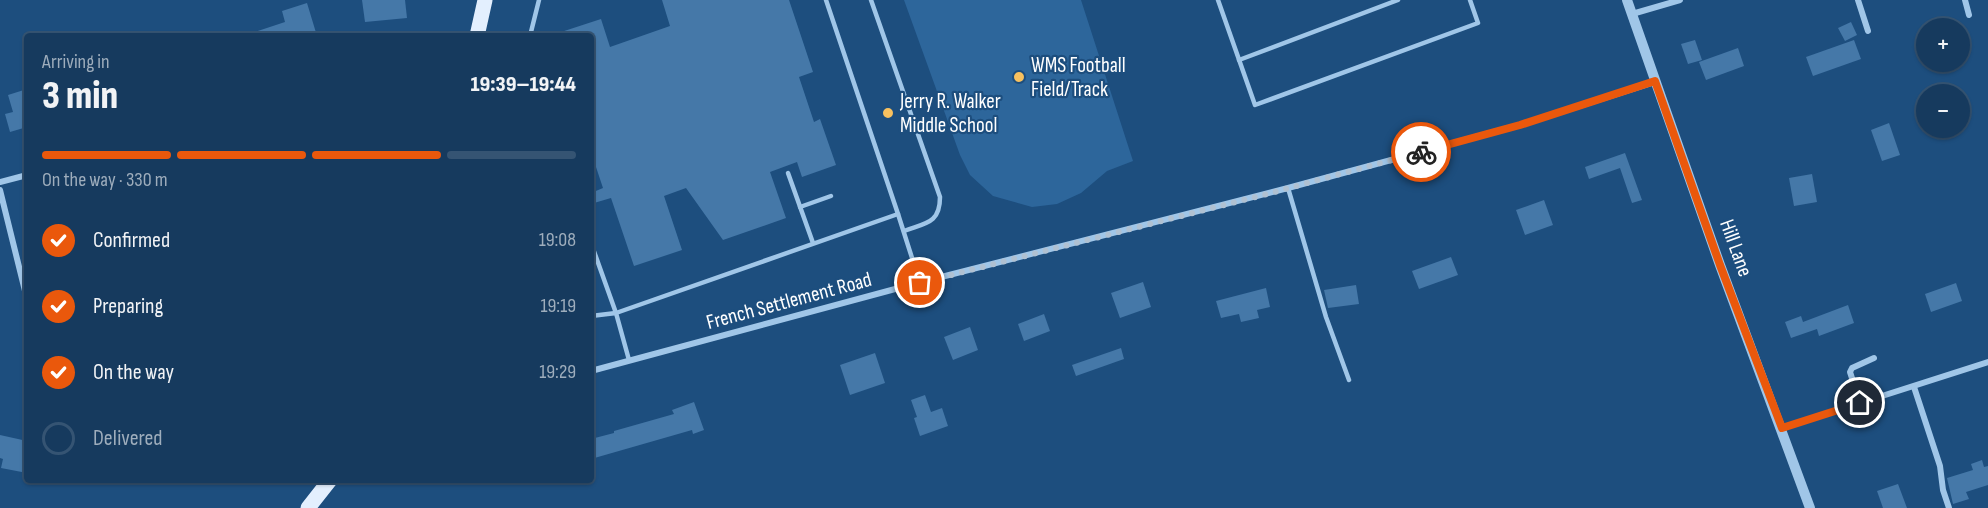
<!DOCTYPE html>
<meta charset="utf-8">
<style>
body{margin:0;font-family:"Sofia Sans Condensed",sans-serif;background:#1f4164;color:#f1f3f6;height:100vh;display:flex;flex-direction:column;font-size:22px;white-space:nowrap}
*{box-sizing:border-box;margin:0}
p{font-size:20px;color:#9eadbc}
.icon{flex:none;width:33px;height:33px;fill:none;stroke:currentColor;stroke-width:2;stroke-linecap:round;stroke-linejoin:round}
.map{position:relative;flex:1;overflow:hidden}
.sheet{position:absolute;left:24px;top:33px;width:570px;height:450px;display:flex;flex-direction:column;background:#163a5e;border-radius:6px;box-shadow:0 2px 4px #0004,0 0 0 2px #355473}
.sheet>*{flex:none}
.controls{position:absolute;left:1916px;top:18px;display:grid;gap:12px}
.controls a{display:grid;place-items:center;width:54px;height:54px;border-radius:50%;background:#163a5e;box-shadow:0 2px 4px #0004,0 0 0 2px #355473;font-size:30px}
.pin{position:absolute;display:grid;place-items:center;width:51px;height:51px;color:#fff;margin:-26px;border:3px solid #fff;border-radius:50%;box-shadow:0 2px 6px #0007}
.courier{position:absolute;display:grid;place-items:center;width:60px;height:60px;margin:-30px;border:4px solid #ea580c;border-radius:50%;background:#fff;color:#222;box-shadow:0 2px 8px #0007}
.overview em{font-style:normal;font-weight:800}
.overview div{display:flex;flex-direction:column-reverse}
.overview{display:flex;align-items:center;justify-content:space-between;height:102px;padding:0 18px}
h1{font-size:39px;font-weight:800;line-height:45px}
.bar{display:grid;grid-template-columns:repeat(4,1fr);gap:9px 6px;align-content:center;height:72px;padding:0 18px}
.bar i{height:8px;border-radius:4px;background:#355473}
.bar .selected{background:#ea580c}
.bar p{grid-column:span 4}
ol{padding:0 18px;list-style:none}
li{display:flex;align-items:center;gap:18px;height:66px}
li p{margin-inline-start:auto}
li .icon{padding:6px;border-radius:50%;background:#ea580c;color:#fff;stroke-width:4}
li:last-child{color:#9eadbc}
li i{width:33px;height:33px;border:3px solid #355473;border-radius:50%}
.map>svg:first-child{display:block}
.green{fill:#2d669b}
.building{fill:#4578a8}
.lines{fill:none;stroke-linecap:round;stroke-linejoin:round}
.service{stroke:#a0c6e8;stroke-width:4.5}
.minor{stroke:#a0c6e8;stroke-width:6}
.tertiary{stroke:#a0c6e8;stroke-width:10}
.primary{stroke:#e3effe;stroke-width:15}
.done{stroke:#b0c1d2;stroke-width:6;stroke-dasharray:0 10.8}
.route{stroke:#ea580c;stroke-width:8}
.poi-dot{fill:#f8c15f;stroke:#1d4e7e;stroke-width:2}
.labels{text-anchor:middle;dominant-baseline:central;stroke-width:4.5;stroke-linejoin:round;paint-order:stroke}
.poi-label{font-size:21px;fill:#fff;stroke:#1d4e7e;text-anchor:start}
.street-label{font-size:21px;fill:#fff;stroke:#1d4e7e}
</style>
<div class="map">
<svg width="1988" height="508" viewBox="0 0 1988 508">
<rect width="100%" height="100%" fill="#1d4e7e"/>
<polygon class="green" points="904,0 1081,0 1133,161 1107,171 1081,193 1057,204 1032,207 993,196 970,175 960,155"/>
<g class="building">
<polygon points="362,0 405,0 407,18 365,22"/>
<polygon points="662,0 789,0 813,72 799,77 814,122 820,119 836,165 802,177 797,162 770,172 786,218 723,240 686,188 664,196 682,250 634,266 611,198 594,203 591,193 603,188 591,152 591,36 555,36 555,34 601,19 610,47 670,26"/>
<polygon points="307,3 317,36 250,36 249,34 285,22 282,11"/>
<polygon points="1851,22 1857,35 1845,41 1838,28"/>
<polygon points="1695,40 1702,60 1688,64 1681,44"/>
<polygon points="1854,40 1861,59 1813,76 1806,57"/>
<polygon points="1738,48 1744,66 1706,80 1699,62"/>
<polygon points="27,89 27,127 10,132 5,114 13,112 8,95"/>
<polygon points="1889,123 1900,155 1882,161 1871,130"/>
<polygon points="1625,153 1642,200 1632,203 1620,168 1589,179 1585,167"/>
<polygon points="1812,174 1817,202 1794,206 1789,178"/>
<polygon points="1544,200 1553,225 1525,235 1516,210"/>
<polygon points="1451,257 1458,275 1419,289 1412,271"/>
<polygon points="1143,282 1151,307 1120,318 1111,293"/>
<polygon points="1956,283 1962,301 1931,312 1925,294"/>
<polygon points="1356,285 1359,304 1328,308 1324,290"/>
<polygon points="1266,288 1270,307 1257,310 1259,318 1241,322 1239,314 1221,318 1216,301"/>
<polygon points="1848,305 1854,323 1819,336 1817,329 1791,338 1785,322 1801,316 1803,322"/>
<polygon points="1044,314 1050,331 1024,341 1018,324"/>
<polygon points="970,327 978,350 953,360 944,337"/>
<polygon points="1121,348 1124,359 1076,376 1072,365"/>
<polygon points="875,353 885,383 850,395 840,365"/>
<polygon points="925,395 931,412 942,408 948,426 920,436 914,418 917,417 911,400"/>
<polygon points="694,402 704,430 693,434 692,430 591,459 591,439 614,433 614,431 674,414 672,410"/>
<polygon points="0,435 27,441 27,473 1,468 3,459 0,458"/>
<polygon points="1982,460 1984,467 1988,466 1988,485 1966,492 1969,499 1953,504 1947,478 1973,470 1971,464"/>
<polygon points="1898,484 1907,508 1883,508 1877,491"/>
</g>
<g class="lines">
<g class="service">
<path d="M871 0 940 197C940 224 925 223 904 231"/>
<polyline points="1218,0 1255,105 1478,23 1470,0"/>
<polyline points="530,36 539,0"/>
<polyline points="1239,60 1398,0"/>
<polyline points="788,173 813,243"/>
<polyline points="1288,188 1326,317 1349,380"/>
<polyline points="800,207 831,196"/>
<polyline points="898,214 920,283"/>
<polyline points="591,243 616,313 629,360"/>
<polyline points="591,316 616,313 898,214 826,0"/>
</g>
<g class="minor">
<polyline points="1858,0 1868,31"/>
<polyline points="1965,0 1969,15"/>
<polyline points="1632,14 1680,0"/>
<polyline points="0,182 27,175"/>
<polyline points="0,190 27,299"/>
<polyline points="591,371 910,285 1288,188 1520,125 1655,82"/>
<polyline points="1914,387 1940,466 1943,490 1949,508"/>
<polyline points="1860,403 1850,372 1852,368 1874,358"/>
<polyline points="1782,428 1988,362"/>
</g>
<polyline class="tertiary" points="1627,0 1720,265 1810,508"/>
<g class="primary">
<polyline points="477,36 485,0"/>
<polyline points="308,508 330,480"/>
</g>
</g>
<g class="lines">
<polyline class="done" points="920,283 1267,194 1421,152"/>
<polyline class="route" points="1421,152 1520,125 1655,81 1720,265 1782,428 1860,403"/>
</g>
<g class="poi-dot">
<circle cx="1019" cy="77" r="6"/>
<circle cx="888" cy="113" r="6"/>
</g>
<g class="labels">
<g class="poi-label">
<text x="1031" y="65">WMS Football<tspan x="1031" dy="24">Field/Track</tspan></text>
<text x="900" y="101">Jerry R. Walker<tspan x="900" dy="24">Middle School</tspan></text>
</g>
<g class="street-label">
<text transform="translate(1736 248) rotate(70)">Hill Lane</text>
<text transform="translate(789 301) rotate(-15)">French Settlement Road</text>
</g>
</g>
</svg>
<div class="controls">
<a>+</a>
<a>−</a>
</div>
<div class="pin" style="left:920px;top:283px;background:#ea580c"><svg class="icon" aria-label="bag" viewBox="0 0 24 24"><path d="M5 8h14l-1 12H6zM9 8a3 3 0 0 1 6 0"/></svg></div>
<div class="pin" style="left:1860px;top:403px;background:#1f2937"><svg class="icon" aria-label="home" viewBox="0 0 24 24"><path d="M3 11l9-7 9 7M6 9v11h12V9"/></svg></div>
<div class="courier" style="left:1421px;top:152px"><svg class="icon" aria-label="bike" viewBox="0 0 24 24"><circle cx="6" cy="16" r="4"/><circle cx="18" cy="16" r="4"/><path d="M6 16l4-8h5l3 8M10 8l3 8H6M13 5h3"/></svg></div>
<section class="sheet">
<div class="overview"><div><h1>3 min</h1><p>Arriving in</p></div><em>19:39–19:44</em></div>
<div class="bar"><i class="selected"></i><i class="selected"></i><i class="selected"></i><i></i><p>On the way · 330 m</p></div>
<ol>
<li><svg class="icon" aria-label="check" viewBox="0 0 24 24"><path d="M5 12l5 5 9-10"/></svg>Confirmed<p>19:08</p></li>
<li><svg class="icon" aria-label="check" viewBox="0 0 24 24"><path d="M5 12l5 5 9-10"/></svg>Preparing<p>19:19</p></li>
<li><svg class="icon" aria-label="check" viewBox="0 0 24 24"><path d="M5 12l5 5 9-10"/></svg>On the way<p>19:29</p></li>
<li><i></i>Delivered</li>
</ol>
</section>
</div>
